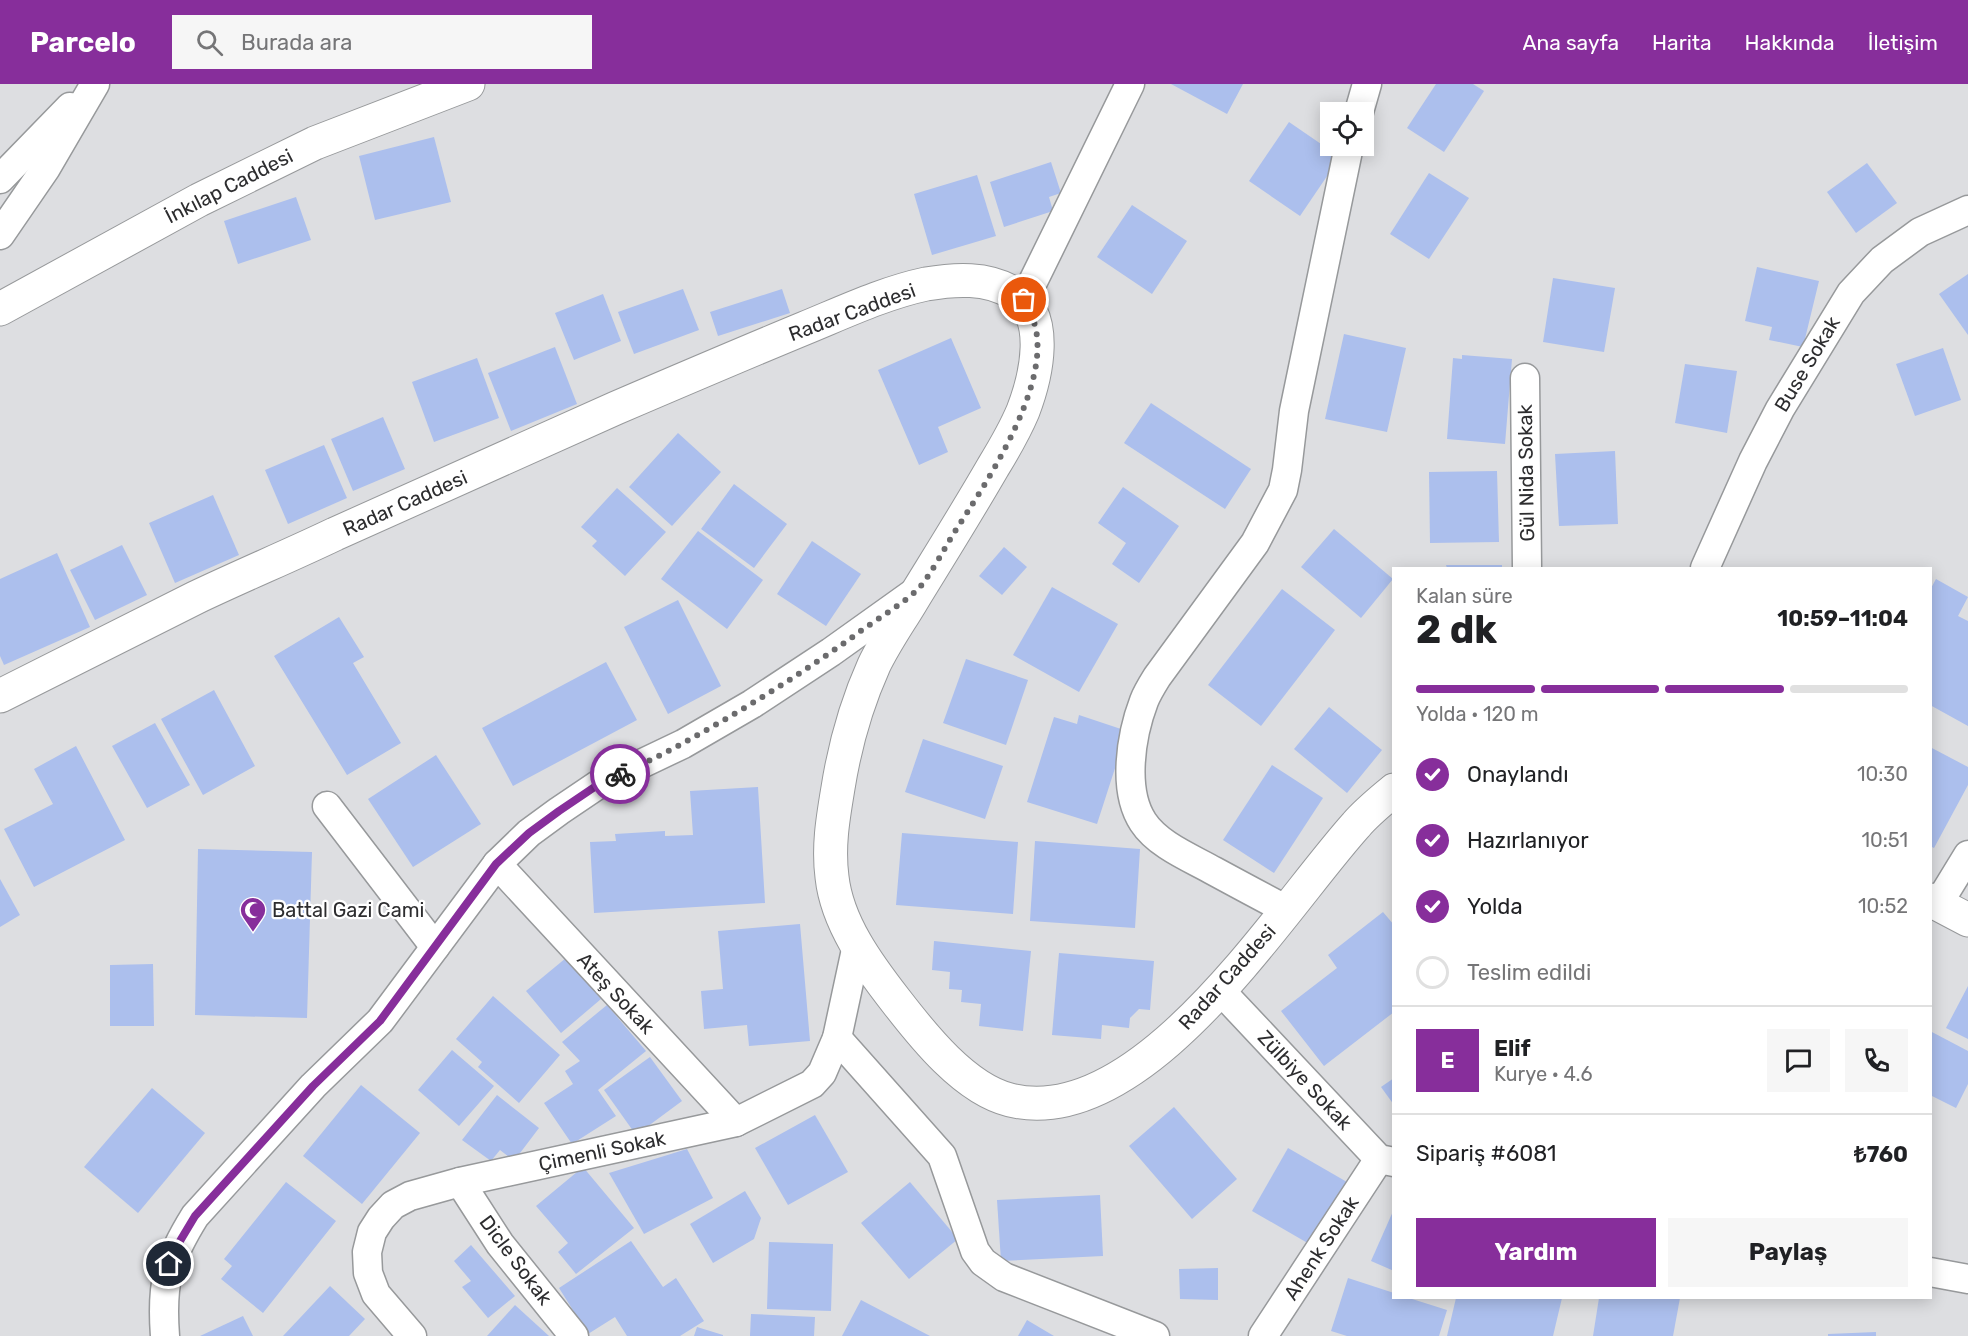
<!DOCTYPE html>
<html lang="tr">
<meta charset="utf-8">
<style>
body{margin:0;font-family:Rubik,sans-serif;background:#f6f6f6;color:#202124;height:100vh;display:flex;flex-direction:column;font-size:22px;white-space:nowrap}
*{box-sizing:border-box;margin:0}
p{font-size:20px;color:#757577}
.icon{flex:none;width:33px;height:33px;fill:none;stroke:currentColor;stroke-width:2;stroke-linecap:round;stroke-linejoin:round}
.map{position:relative;flex:1;overflow:hidden}
.sheet{position:absolute;left:1392px;top:483px;width:540px;height:732px;display:flex;flex-direction:column;background:#fff;border-radius:0px;box-shadow:0 3px 15px #0003}
.sheet>*{flex:none}
.tools{position:absolute;left:1320px;top:18px;display:grid;gap:12px}
.tools a{display:grid;place-items:center;width:54px;height:54px;border-radius:0px;background:#fff;box-shadow:0 3px 15px #0003;font-size:30px}
.pin{position:absolute;display:grid;place-items:center;width:51px;height:51px;color:#fff;margin:-26px;border:3px solid #fff;border-radius:50%;box-shadow:0 2px 6px #0007}
.courier{position:absolute;display:grid;place-items:center;width:60px;height:60px;margin:-30px;border:4px solid #872e9b;border-radius:50%;background:#fff;color:#222;box-shadow:0 2px 8px #0007}
.summary em{font-style:normal;font-weight:700}
.summary div{display:flex;flex-direction:column-reverse}
.summary{display:flex;align-items:center;justify-content:space-between;height:102px;padding:0 24px}
h1{font-size:39px;font-weight:700;line-height:45px}
.bar{display:grid;grid-template-columns:repeat(4,1fr);gap:9px 6px;align-content:center;height:72px;padding:0 24px}
.bar i{height:8px;border-radius:4px;background:#e0e0e0}
.bar .selected{background:#872e9b}
.bar p{grid-column:span 4}
.line{display:flex;align-items:center;gap:15px;padding:0 24px;border-top:2px solid #e0e0e0}
.line div{flex:1}
.round{display:grid;place-items:center;flex:none;width:63px;height:63px;border-radius:0px;background:#f6f6f6}
ol{padding:0 24px;list-style:none}
li{display:flex;align-items:center;gap:18px;height:66px}
li p{margin-inline-start:auto}
li .icon{padding:6px;border-radius:50%;background:#872e9b;color:#fff;stroke-width:4}
li:last-child{color:#757577}
li i{width:33px;height:33px;border:3px solid #e0e0e0;border-radius:50%}
.cta{display:flex;gap:12px;margin-top:auto;padding:12px 24px}
.cta a{flex:1;height:69px;border-radius:0px;background:#872e9b;color:#fff;font-size:24px;font-weight:700;line-height:69px;text-align:center}
.cta a+a{background:#f6f6f6;color:#202124}
header{display:flex;align-items:center;gap:36px;box-sizing:border-box;height:84px;padding:0 30px;background:#872e9b;color:#fff}
header strong{font-size:28px}
nav{display:flex;gap:33px;margin-inline-start:auto;font-size:21px}
.search{width:420px;height:54px;background:#f6f6f6;display:flex;align-items:center;gap:15px;box-sizing:border-box;padding:0 21px;border-radius:0px;color:#757577;font-size:22px}
.map>svg:first-child{display:block}
.building{fill:#acbfed}
.lines{fill:none;stroke-linecap:round;stroke-linejoin:round}
.street-casing{stroke:#97999b;stroke-width:31}
.secondary-casing{stroke:#97999b;stroke-width:35}
.street{stroke:#fff;stroke-width:28}
.secondary{stroke:#fff;stroke-width:33}
.done{stroke:#6b6b6d;stroke-width:6;stroke-dasharray:0 10.8}
.route{stroke:#872e9b;stroke-width:8}
.labels{text-anchor:middle;dominant-baseline:central;stroke-width:4.5;stroke-linejoin:round;paint-order:stroke}
.street-label{font-size:20px;fill:#2d2d2f;stroke:#fff}
.poi-label{font-size:20px;fill:#2d2d2f;stroke:#fff;text-anchor:start}
</style>
<header>
<strong>Parcelo</strong>
<div class="search"><svg class="icon" aria-label="search" viewBox="0 0 24 24"><circle cx="10" cy="10" r="6"/><path d="M15 15l6 6"/></svg>Burada ara</div>
<nav><a>Ana sayfa</a><a>Harita</a><a>Hakkında</a><a>İletişim</a></nav>
</header>
<div class="map">
<svg width="1968" height="1252" viewBox="0 0 1968 1252">
<rect width="100%" height="100%" fill="#dddee1"/>
<g class="building">
<polygon points="1171,0 1243,0 1227,30"/>
<polygon points="1436,0 1473,0 1484,7 1444,68 1407,44"/>
<polygon points="1289,38 1340,73 1300,132 1249,97"/>
<polygon points="434,53 451,118 375,136 359,72"/>
<polygon points="1051,78 1061,109 1049,113 1053,127 1004,143 990,98"/>
<polygon points="1867,79 1897,119 1856,149 1827,108"/>
<polygon points="1429,89 1469,114 1429,175 1390,150"/>
<polygon points="977,91 996,152 932,171 914,110"/>
<polygon points="296,113 311,156 238,180 224,137"/>
<polygon points="1132,121 1187,157 1152,210 1097,173"/>
<polygon points="1757,183 1819,197 1803,263 1769,256 1772,243 1745,237"/>
<polygon points="1968,190 1968,251 1939,210"/>
<polygon points="1553,194 1615,204 1604,268 1543,258"/>
<polygon points="683,205 699,246 634,270 618,228"/>
<polygon points="782,205 790,229 718,252 710,228"/>
<polygon points="603,210 621,257 574,276 555,229"/>
<polygon points="1344,250 1406,264 1387,348 1325,335"/>
<polygon points="951,254 981,324 938,343 948,368 919,381 878,286"/>
<polygon points="555,263 577,320 511,347 488,289"/>
<polygon points="1943,264 1961,316 1915,332 1896,280"/>
<polygon points="1462,271 1512,275 1505,360 1447,355 1453,274 1462,275"/>
<polygon points="477,274 499,334 434,358 412,298"/>
<polygon points="1685,280 1737,287 1727,349 1675,339"/>
<polygon points="1151,319 1251,385 1225,425 1124,359"/>
<polygon points="383,333 405,385 353,407 331,355"/>
<polygon points="678,349 721,388 672,442 629,403"/>
<polygon points="324,361 347,414 288,440 265,386"/>
<polygon points="1615,367 1618,440 1559,442 1555,370"/>
<polygon points="1497,387 1499,458 1430,459 1429,388"/>
<polygon points="734,400 787,440 754,484 701,445"/>
<polygon points="1123,403 1179,442 1139,499 1112,480 1126,459 1098,439"/>
<polygon points="617,404 666,448 625,492 592,462 597,457 581,443"/>
<polygon points="213,411 239,471 175,499 149,439"/>
<polygon points="1334,445 1393,495 1361,534 1301,483"/>
<polygon points="698,447 763,496 727,545 661,495"/>
<polygon points="812,457 861,490 826,542 777,510"/>
<polygon points="122,461 147,511 95,536 70,486"/>
<polygon points="1004,463 1027,483 1002,511 979,492"/>
<polygon points="57,469 90,543 4,581 0,572 0,495"/>
<polygon points="1446,481 1502,481 1502,484 1447,484"/>
<polygon points="1936,495 1968,513 1958,532 1968,537 1968,642 1930,621 1930,506"/>
<polygon points="1052,503 1118,540 1079,608 1013,571"/>
<polygon points="1282,505 1335,546 1261,642 1208,601"/>
<polygon points="678,516 721,602 668,630 624,543"/>
<polygon points="339,533 364,573 353,579 401,659 347,691 274,572"/>
<polygon points="966,575 1028,596 1006,661 943,639"/>
<polygon points="606,578 637,636 513,702 482,644"/>
<polygon points="214,606 255,682 203,711 161,635"/>
<polygon points="1329,623 1382,666 1347,709 1294,665"/>
<polygon points="1079,631 1127,647 1097,740 1027,718 1054,633 1077,640"/>
<polygon points="155,639 190,701 147,724 112,662"/>
<polygon points="923,655 1003,682 985,735 905,708"/>
<polygon points="76,662 125,756 34,803 4,745 53,720 34,685"/>
<polygon points="1930,663 1968,683 1968,701 1934,764 1930,762"/>
<polygon points="436,671 481,740 413,783 368,715"/>
<polygon points="1272,681 1323,714 1274,789 1223,756"/>
<polygon points="758,703 765,819 594,829 590,758 616,757 615,750 665,747 665,752 693,751 690,707"/>
<polygon points="902,749 1018,758 1013,830 896,821"/>
<polygon points="1035,757 1140,765 1135,844 1030,837"/>
<polygon points="198,765 312,768 307,934 195,931"/>
<polygon points="0,795 20,831 0,843"/>
<polygon points="1383,828 1394,841 1394,928 1324,982 1281,927 1337,884 1328,871"/>
<polygon points="800,840 810,957 749,962 747,941 704,945 701,907 723,905 718,847"/>
<polygon points="934,857 1031,867 1023,947 979,942 981,920 961,918 962,906 949,905 950,888 932,886"/>
<polygon points="1059,869 1154,877 1150,926 1139,925 1130,934 1129,944 1102,941 1101,955 1052,951"/>
<polygon points="566,874 601,915 561,949 526,907"/>
<polygon points="153,880 154,942 110,942 110,881"/>
<polygon points="1968,902 1968,955 1946,944"/>
<polygon points="493,912 560,971 519,1019 478,983 482,978 456,955"/>
<polygon points="607,921 646,967 598,1006 616,1032 572,1060 544,1019 573,1000 565,987 580,977 562,958"/>
<polygon points="1930,947 1968,967 1968,1000 1956,1024 1930,1011"/>
<polygon points="452,966 494,1002 459,1042 418,1006"/>
<polygon points="650,973 682,1017 636,1051 604,1006"/>
<polygon points="1394,994 1394,1021 1381,1003"/>
<polygon points="361,1001 420,1049 362,1120 303,1072"/>
<polygon points="152,1004 205,1049 138,1129 84,1083"/>
<polygon points="497,1011 539,1044 514,1077 500,1066 491,1077 462,1056"/>
<polygon points="1174,1023 1237,1095 1192,1135 1129,1062"/>
<polygon points="815,1031 848,1088 788,1121 755,1064"/>
<polygon points="1288,1064 1347,1098 1311,1161 1252,1127"/>
<polygon points="687,1065 713,1114 644,1150 609,1089"/>
<polygon points="583,1083 634,1144 576,1190 558,1168 568,1159 536,1122"/>
<polygon points="286,1098 336,1137 263,1229 221,1195 232,1182 224,1175"/>
<polygon points="910,1098 958,1155 909,1195 861,1139"/>
<polygon points="745,1107 761,1134 754,1155 713,1179 690,1140"/>
<polygon points="1100,1111 1103,1172 1001,1177 997,1116"/>
<polygon points="1394,1125 1394,1187 1371,1177"/>
<polygon points="631,1157 663,1203 676,1194 704,1237 680,1252 627,1252 615,1233 588,1250 559,1204"/>
<polygon points="769,1158 833,1160 831,1227 767,1225"/>
<polygon points="471,1161 515,1212 488,1234 462,1203 471,1197 454,1177"/>
<polygon points="1218,1184 1218,1216 1180,1215 1179,1185"/>
<polygon points="1348,1194 1394,1209 1394,1214 1409,1214 1447,1226 1439,1252 1347,1252 1331,1247"/>
<polygon points="330,1202 365,1235 349,1252 283,1252"/>
<polygon points="1456,1214 1562,1214 1553,1252 1447,1252"/>
<polygon points="1599,1214 1680,1214 1673,1252 1593,1252"/>
<polygon points="861,1216 930,1252 842,1252"/>
<polygon points="515,1221 549,1252 487,1252"/>
<polygon points="751,1230 815,1233 814,1252 750,1252"/>
<polygon points="243,1232 253,1252 200,1252"/>
<polygon points="1027,1236 1054,1252 1018,1252"/>
<polygon points="697,1243 723,1251 723,1252 694,1252"/>
<polygon points="1876,1248 1876,1252 1828,1252 1828,1250"/>
</g>
<g class="lines">
<g class="street-casing">
<g id="street">
<polyline points="1359,28 1367,0"/>
<polyline points="0,95 70,23"/>
<polyline points="0,151 46,84 95,0"/>
<polyline points="1024,216 1130,0"/>
<polyline points="1525,294 1527,484"/>
<polyline points="1705,484 1753,377 1780,325 1851,209 1882,176 1920,148 1968,126"/>
<polyline points="327,722 435,863"/>
<polyline points="497,780 736,1038"/>
<polyline points="1938,820 1968,771"/>
<path d="M1287 826C1262 813 1238 800 1214 787 1191 774 1158 761 1143 738 1122 706 1131 651 1144 617 1147 609 1152 601 1157 593L1255 459 1283 406 1287 386 1294 327 1349 62"/>
<polyline points="1220,906 1379,1075 1394,1078"/>
<polyline points="837,954 942,1072 975,1167 983,1178 1004,1193 1155,1252"/>
<polyline points="460,1098 500,1160 574,1252"/>
<polyline points="1930,1188 1968,1195"/>
<path d="M165 1252C161 1199 167 1177 195 1132L313 1002 380 937 497 780 529 749 559 727 599 700 683 660 752 620 831 568 915 508"/>
<polyline points="412,1252 376,1210 368,1189 367,1168 372,1148 381,1134 393,1121 410,1112 460,1098 736,1038 812,1000 822,989 837,954 857,861"/>
<polyline points="1263,1252 1379,1075"/>
</g>
</g>
<g class="secondary-casing">
<g id="secondary">
<polyline points="0,225 199,116 315,59 468,0"/>
<path d="M0 612C65 579 130 546 195 514 241 492 289 472 335 450 429 408 523 366 616 324 679 297 742 270 805 244 844 228 884 209 926 200 955 195 987 193 1013 209 1051 231 1036 293 1023 327 1015 346 1004 365 993 383 967 428 940 471 913 515 900 537 885 558 874 581 856 621 845 660 838 704 833 734 828 762 832 793 837 839 868 881 896 917 923 952 965 1005 1010 1016 1143 1049 1281 824 1356 741 1367 728 1381 717 1394 706"/>
<polyline points="1930,816 1968,836"/>
</g>
</g>
<use href="#street" class="street"/>
<use href="#secondary" class="secondary"/>
</g>
<g class="lines">
<path class="done" d="M620 690C642 680 664 670 685 658 745 625 803 589 858 549 877 535 900 522 917 506 928 496 945 463 954 449 986 399 1048 307 1036 246 1034 235 1029 226 1024 216"/>
<polyline class="route" points="169,1180 180,1157 195,1132 313,1002 380,937 496,780 529,749 559,727 599,700 620,690"/>
</g>
<defs>
<g id="mosque-pin" transform="scale(1.35)"><path d="M0 17L-7.5 6A9.5 9.5 0 1 1 7.5 6Z" fill="#872e9b" stroke="#fff"/><path d="M3.5-4.9A6 6 0 1 0 3.5 4.9A5 5 0 1 1 3.5-4.9Z" fill="#fff"/></g>
</defs>
<g fill-rule="evenodd">
<use href="#mosque-pin" x="253" y="826"/>
</g>
<g class="labels">
<g class="street-label">
<text transform="translate(229 102) rotate(-27)">İnkılap Caddesi</text>
<text transform="translate(852 228) rotate(-20)">Radar Caddesi</text>
<text transform="translate(1807 280) rotate(-59)">Buse Sokak</text>
<text transform="translate(1526 389) rotate(-91)">Gül Nida Sokak</text>
<text transform="translate(405 419) rotate(-24)">Radar Caddesi</text>
<text transform="translate(1227 893) rotate(-48)">Radar Caddesi</text>
<text transform="translate(616 909) rotate(47)">Ateş Sokak</text>
<text transform="translate(1305 996) rotate(47)">Zülbiye Sokak</text>
<text transform="translate(602 1067) rotate(-12)">Çimenli Sokak</text>
<text transform="translate(1321 1164) rotate(-57)">Ahenk Sokak</text>
<text transform="translate(516 1176) rotate(53)">Dicle Sokak</text>
</g>
<g class="poi-label">
<text x="272" y="826">Battal Gazi Cami</text>
</g>
</g>
</svg>
<div class="tools">
<a><svg class="icon" aria-label="locate" viewBox="0 0 24 24"><circle cx="12" cy="12" r="6"/><path d="M12 2v4M12 18v4M2 12h4M18 12h4"/></svg></a>
</div>
<div class="pin" style="left:1024px;top:216px;background:#ea580c"><svg class="icon" aria-label="bag" viewBox="0 0 24 24"><path d="M5 8h14l-1 12H6zM9 8a3 3 0 0 1 6 0"/></svg></div>
<div class="pin" style="left:169px;top:1180px;background:#1f2937"><svg class="icon" aria-label="home" viewBox="0 0 24 24"><path d="M3 11l9-7 9 7M6 9v11h12V9"/></svg></div>
<div class="courier" style="left:620px;top:690px"><svg class="icon" aria-label="bike" viewBox="0 0 24 24"><circle cx="6" cy="16" r="4"/><circle cx="18" cy="16" r="4"/><path d="M6 16l4-8h5l3 8M10 8l3 8H6M13 5h3"/></svg></div>
<section class="sheet">
<div class="summary"><div><h1>2 dk</h1><p>Kalan süre</p></div><em>10:59–11:04</em></div>
<div class="bar"><i class="selected"></i><i class="selected"></i><i class="selected"></i><i></i><p>Yolda · 120 m</p></div>
<ol>
<li><svg class="icon" aria-label="check" viewBox="0 0 24 24"><path d="M5 12l5 5 9-10"/></svg>Onaylandı<p>10:30</p></li>
<li><svg class="icon" aria-label="check" viewBox="0 0 24 24"><path d="M5 12l5 5 9-10"/></svg>Hazırlanıyor<p>10:51</p></li>
<li><svg class="icon" aria-label="check" viewBox="0 0 24 24"><path d="M5 12l5 5 9-10"/></svg>Yolda<p>10:52</p></li>
<li><i></i>Teslim edildi</li>
</ol>
<div class="line" style="height:108px"><b class="round" style="background:#872e9b;color:#fff">E</b><div><b>Elif</b><p>Kurye · 4.6</p></div><a class="round"><svg class="icon" aria-label="chat" viewBox="0 0 24 24"><path d="M4 5h16v11H9l-5 4z"/></svg></a><a class="round"><svg class="icon" aria-label="phone" viewBox="0 0 24 24"><path d="M5 4h4l2 5-3 2q2 4 5 5l2-3 5 2v4C11 20 4 13 5 4z"/></svg></a></div>
<div class="line" style="height:78px"><div>Sipariş #6081</div><b>₺760</b></div>
<div class="cta"><a>Yardım</a><a>Paylaş</a></div>
</section>
</div>
